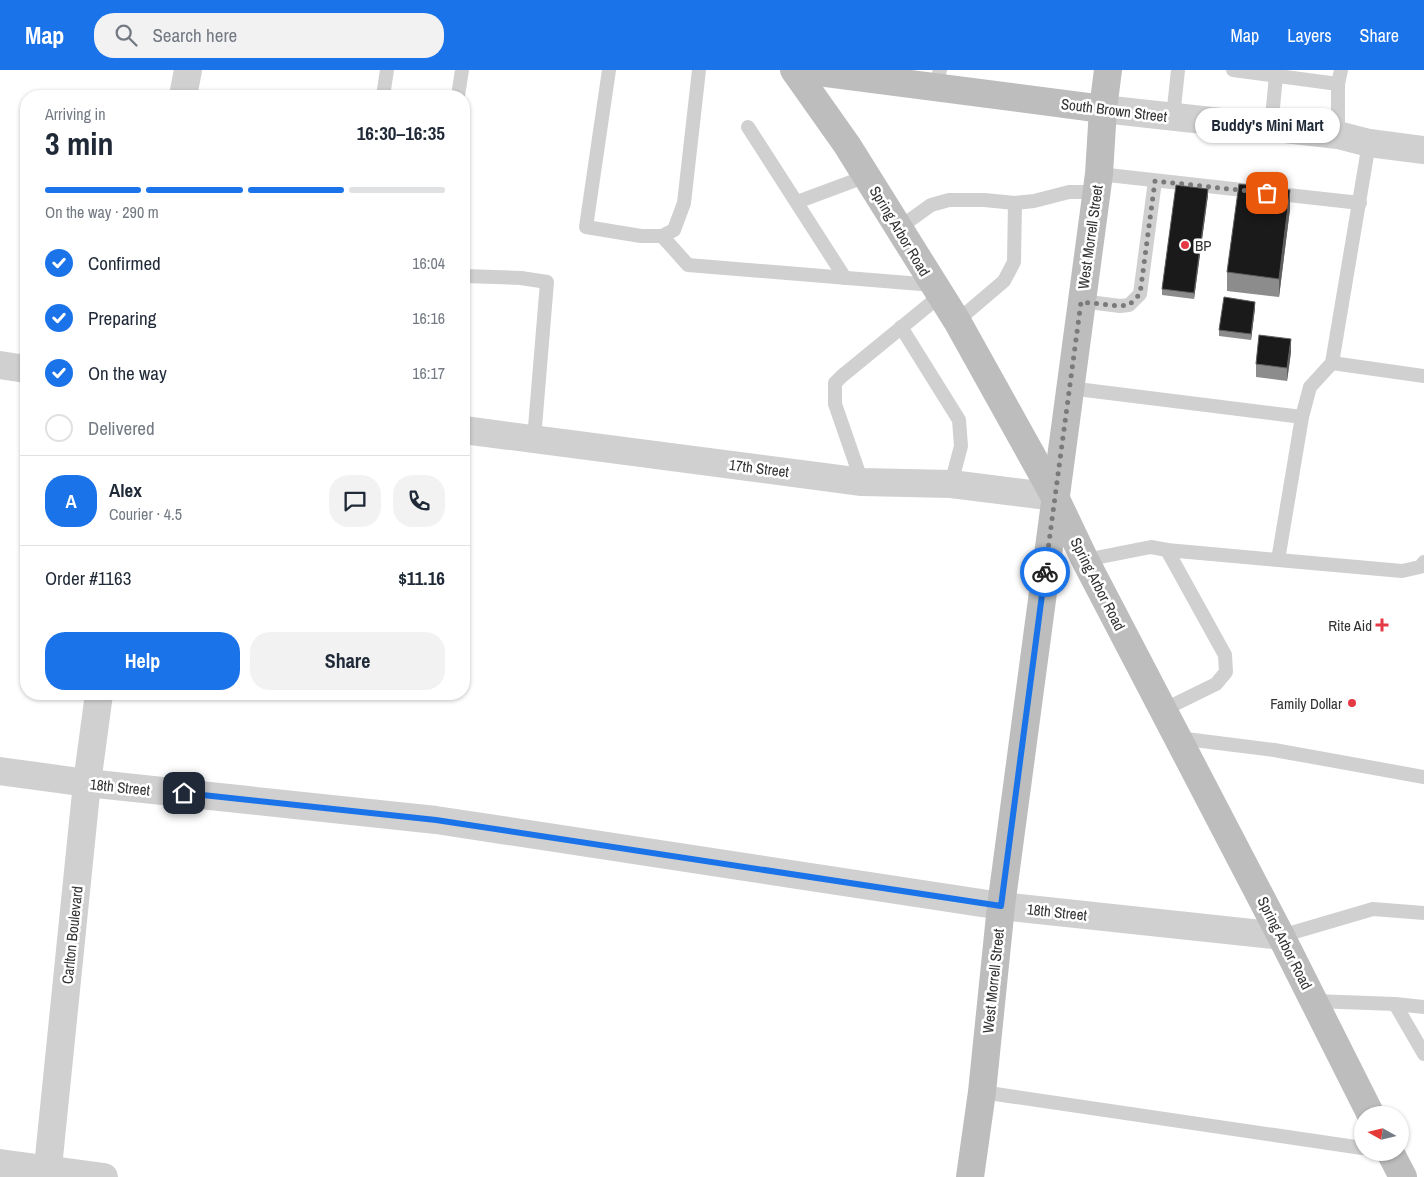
<!DOCTYPE html>
<meta charset="utf-8">
<style>
body{margin:0;font-family:"Archivo Narrow",sans-serif;background:#f2f2f3;color:#1f2937;height:100vh;display:flex;flex-direction:column;font-size:19px;white-space:nowrap}
*{box-sizing:border-box;margin:0}
p{font-size:16px;color:#747a83}
.icon{flex:none;width:28px;height:28px;fill:none;stroke:currentColor;stroke-width:2;stroke-linecap:round;stroke-linejoin:round}
.map{position:relative;flex:1;overflow:hidden}
.panel{position:absolute;left:20px;top:20px;width:450px;height:610px;display:flex;flex-direction:column;background:#fff;border-radius:20px;box-shadow:0 1px 4px #0004}
.panel>*{flex:none}
.needle{width:32px;rotate:278deg}
.controls{position:absolute;left:1354px;top:1036px;display:grid;gap:10px}
.controls a{display:grid;place-items:center;width:55px;height:55px;border-radius:50%;background:#fff;box-shadow:0 1px 4px #0004;font-size:25px}
.pin{position:absolute;display:grid;place-items:center;width:42px;height:42px;color:#fff;margin:-21px;border-radius:10px;box-shadow:0 2px 8px #0006}
.courier{position:absolute;display:grid;place-items:center;width:50px;height:50px;margin:-25px;border:4px solid #1a73e8;border-radius:50%;background:#fff;color:#222;box-shadow:0 1px 6px #0007}
.bubble{position:absolute;height:35px;border-radius:18px;background:#fff;box-shadow:0 1px 4px #0004;font-size:16px;font-weight:700;line-height:35px;text-align:center}
.overview em{font-style:normal;font-weight:700}
.overview div{display:flex;flex-direction:column-reverse}
.overview{display:flex;align-items:center;justify-content:space-between;height:85px;padding:0 25px}
h1{font-size:32px;font-weight:700;line-height:38px}
.bar{display:grid;grid-template-columns:repeat(4,1fr);gap:8px 5px;align-content:center;height:60px;padding:0 25px}
.bar i{height:6px;border-radius:4px;background:#e0e1e3}
.bar .current{background:#1a73e8}
.bar p{grid-column:span 4}
.line{display:flex;align-items:center;gap:12px;padding:0 25px;border-top:1px solid #e0e1e3}
.line div{flex:1}
.round{display:grid;place-items:center;flex:none;width:52px;height:52px;border-radius:20px;background:#f2f2f3}
ol{padding:0 25px;list-style:none}
li{display:flex;align-items:center;gap:15px;height:55px}
li p{margin-inline-start:auto}
li .icon{padding:5px;border-radius:50%;background:#1a73e8;color:#fff;stroke-width:4}
li:last-child{color:#747a83}
li i{width:28px;height:28px;border:2px solid #e0e1e3;border-radius:50%}
.primary-button{display:flex;gap:10px;margin-top:auto;padding:10px 25px}
.primary-button a{flex:1;height:58px;border-radius:20px;background:#1a73e8;color:#fff;font-size:20px;font-weight:700;line-height:58px;text-align:center}
.primary-button a+a{background:#f2f2f3;color:#1f2937}
header{display:flex;align-items:center;gap:30px;box-sizing:border-box;height:70px;padding:0 25px;background:#1a73e8;color:#fff}
header strong{font-size:24px}
nav{display:flex;gap:28px;margin-inline-start:auto;font-size:18px}
.search{width:350px;height:45px;background:#f2f2f3;display:flex;align-items:center;gap:12px;box-sizing:border-box;padding:0 18px;border-radius:20px;color:#747a83;font-size:19px}
.map>svg:first-child{display:block}
.lines{fill:none;stroke-linecap:round;stroke-linejoin:round}
.lane{stroke:#d0d0d0;stroke-width:14}
.street{stroke:#d0d0d0;stroke-width:28}
.secondary{stroke:#bdbdbd;stroke-width:28}
.wall{fill:#8c8c8c}
.shaded-wall{fill:#5f5f5f}
.building{fill:#1a1a1a;stroke:#5f5f5f}
.done{stroke:#7a7a7a;stroke-width:5;stroke-dasharray:0 9}
.route{stroke:#1a73e8;stroke-width:6}
.poi-dot{fill:#e63946;stroke:#fff;stroke-width:2}
.labels{text-anchor:middle;dominant-baseline:central;stroke-width:5;stroke-linejoin:round;paint-order:stroke}
.street-label{font-size:15px;fill:#333;stroke:#fff}
.poi-label{font-size:15px;fill:#333;stroke:#fff;text-anchor:end}
</style>
<header>
<strong>Map</strong>
<div class="search"><svg class="icon" aria-label="search" viewBox="0 0 24 24"><circle cx="10" cy="10" r="6"/><path d="M15 15l6 6"/></svg>Search here</div>
<nav><a>Map</a><a>Layers</a><a>Share</a></nav>
</header>
<div class="map">
<svg width="1424" height="1107" viewBox="0 0 1424 1107">
<rect width="100%" height="100%" fill="#fff"/>
<g class="lines">
<g class="lane">
<polyline points="609,0 586,157 641,166 662,166 674,160 684,133 699,0"/>
<polyline points="1233,0 1338,14 1338,65"/>
<polyline points="1338,14 1341,0"/>
<polyline points="935,17 940,0"/>
<polyline points="383,26 387,0"/>
<polyline points="458,26 462,0"/>
<polyline points="1173,47 1178,0"/>
<polyline points="748,57 845,208"/>
<polyline points="1271,58 1276,6"/>
<polyline points="1099,104 1360,133"/>
<polyline points="797,132 867,106"/>
<polyline points="899,158 931,135 949,130 984,130 1015,133 1034,131 1069,122 1096,122"/>
<polyline points="662,166 688,195 933,215"/>
<polyline points="464,206 521,208 547,212 534,369"/>
<polyline points="1081,231 1120,236 1129,235 1140,224 1155,111"/>
<polyline points="957,251 1004,211 1014,192 1015,133"/>
<polyline points="901,257 959,350 961,376 951,414"/>
<polyline points="1332,293 1424,306"/>
<polyline points="1069,318 1302,347"/>
<polyline points="862,412 835,334 835,313 842,306 941,225"/>
<polyline points="1085,490 1151,477 1167,480 1278,490 1302,347 1310,317 1332,293 1369,73"/>
<polyline points="1278,490 1402,501 1420,497 1424,492"/>
<polyline points="1163,640 1216,614 1226,602 1225,585 1167,480"/>
<polyline points="1178,668 1274,680 1424,707"/>
<polyline points="1281,866 1373,839 1424,843"/>
<polyline points="1314,931 1395,934 1424,937"/>
<polyline points="1395,934 1424,984"/>
<polyline points="982,1022 1362,1078"/>
</g>
<g class="street">
<polyline points="183,26 188,0"/>
<polyline points="1103,39 1338,65 1369,73 1424,80"/>
<polyline points="0,295 26,299"/>
<polyline points="464,360 862,412 951,414 1055,427"/>
<polyline points="0,701 87,713 436,750 1001,836 1281,866"/>
<polyline points="0,1093 104,1107"/>
<polyline points="47,1107 87,713 99,624"/>
</g>
<g class="secondary">
<polyline points="794,0 847,75 957,251 1055,427 1085,490 1281,866 1371,1045"/>
<polyline points="803,0 1103,39"/>
<polyline points="1390,1082 1403,1107"/>
<polyline points="970,1107 982,1022 1001,836 1099,104 1103,39 1108,0"/>
</g>
</g>
<g class="wall">
<polygon points="1208,125 1194,229 1162,225 1162,219"/>
<polygon points="1290,139 1279,227 1227,221 1227,202"/>
<polygon points="1255,238 1251,270 1219,266 1219,260"/>
<polygon points="1291,282 1287,311 1256,307 1256,294"/>
</g>
<g class="shaded-wall">
<polygon points="1208,119 1208,125 1194,229 1194,223"/>
<polygon points="1290,120 1290,139 1279,227 1279,209"/>
<polygon points="1255,232 1255,238 1251,270 1251,264"/>
<polygon points="1291,269 1291,282 1287,311 1287,298"/>
</g>
<g class="building">
<polygon points="1239,114 1290,120 1279,209 1227,202"/>
<polygon points="1176,115 1208,119 1194,223 1162,219"/>
<polygon points="1224,227 1255,232 1251,264 1219,260"/>
<polygon points="1259,265 1291,269 1287,298 1256,294"/>
</g>
<g class="lines">
<polyline class="done" points="1045,502 1081,232 1120,236 1129,235 1140,224 1155,111 1267,123"/>
<polyline class="route" points="184,723 436,750 1001,836 1045,502"/>
</g>
<g class="poi-dot">
<circle cx="1185" cy="175" r="5"/>
<path d="M1379.5 547.5h5v5h5v5h-5v5h-5v-5h-5v-5h5z"/>
<circle cx="1352" cy="633" r="5"/>
</g>
<g class="labels">
<g class="street-label">
<text transform="translate(1114 40) rotate(7)">South Brown Street</text>
<text transform="translate(900 161) rotate(59)">Spring Arbor Road</text>
<text transform="translate(1090 167) rotate(-82)">West Morrell Street</text>
<text transform="translate(759 398) rotate(7)">17th Street</text>
<text transform="translate(1098 514) rotate(63)">Spring Arbor Road</text>
<text transform="translate(120 717) rotate(6)">18th Street</text>
<text transform="translate(1057 842) rotate(6)">18th Street</text>
<text transform="translate(72 865) rotate(-84)">Carlton Boulevard</text>
<text transform="translate(1285 873) rotate(63)">Spring Arbor Road</text>
<text transform="translate(993 911) rotate(-84)">West Morrell Street</text>
</g>
<g class="poi-label">
<text x="1195" y="175" text-anchor="start">BP</text>
<text x="1372" y="555">Rite Aid</text>
<text x="1342" y="633">Family Dollar</text>
</g>
</g>
</svg>
<div class="controls">
<a><svg class="needle" viewBox="-14 -14 28 28"><path d="M0-13l5 13h-10z" fill="#e53935"/><path d="M0 13l5-13h-10z" fill="#747a83"/></svg></a>
</div>
<div class="pin" style="left:1267px;top:123px;background:#ea580c"><svg class="icon" aria-label="bag" viewBox="0 0 24 24"><path d="M5 8h14l-1 12H6zM9 8a3 3 0 0 1 6 0"/></svg></div>
<div class="pin" style="left:184px;top:723px;background:#1f2937"><svg class="icon" aria-label="home" viewBox="0 0 24 24"><path d="M3 11l9-7 9 7M6 9v11h12V9"/></svg></div>
<div class="courier" style="left:1045px;top:502px"><svg class="icon" aria-label="bike" viewBox="0 0 24 24"><circle cx="6" cy="16" r="4"/><circle cx="18" cy="16" r="4"/><path d="M6 16l4-8h5l3 8M10 8l3 8H6M13 5h3"/></svg></div>
<div class="bubble" style="left:1195px;top:38px;width:145px">Buddy's Mini Mart</div>
<section class="panel">
<div class="overview"><div><h1>3 min</h1><p>Arriving in</p></div><em>16:30–16:35</em></div>
<div class="bar"><i class="current"></i><i class="current"></i><i class="current"></i><i></i><p>On the way · 290 m</p></div>
<ol>
<li><svg class="icon" aria-label="check" viewBox="0 0 24 24"><path d="M5 12l5 5 9-10"/></svg>Confirmed<p>16:04</p></li>
<li><svg class="icon" aria-label="check" viewBox="0 0 24 24"><path d="M5 12l5 5 9-10"/></svg>Preparing<p>16:16</p></li>
<li><svg class="icon" aria-label="check" viewBox="0 0 24 24"><path d="M5 12l5 5 9-10"/></svg>On the way<p>16:17</p></li>
<li><i></i>Delivered</li>
</ol>
<div class="line" style="height:90px"><b class="round" style="background:#1a73e8;color:#fff">A</b><div><b>Alex</b><p>Courier · 4.5</p></div><a class="round"><svg class="icon" aria-label="chat" viewBox="0 0 24 24"><path d="M4 5h16v11H9l-5 4z"/></svg></a><a class="round"><svg class="icon" aria-label="phone" viewBox="0 0 24 24"><path d="M5 4h4l2 5-3 2q2 4 5 5l2-3 5 2v4C11 20 4 13 5 4z"/></svg></a></div>
<div class="line" style="height:65px"><div>Order #1163</div><b>$11.16</b></div>
<div class="primary-button"><a>Help</a><a>Share</a></div>
</section>
</div>
